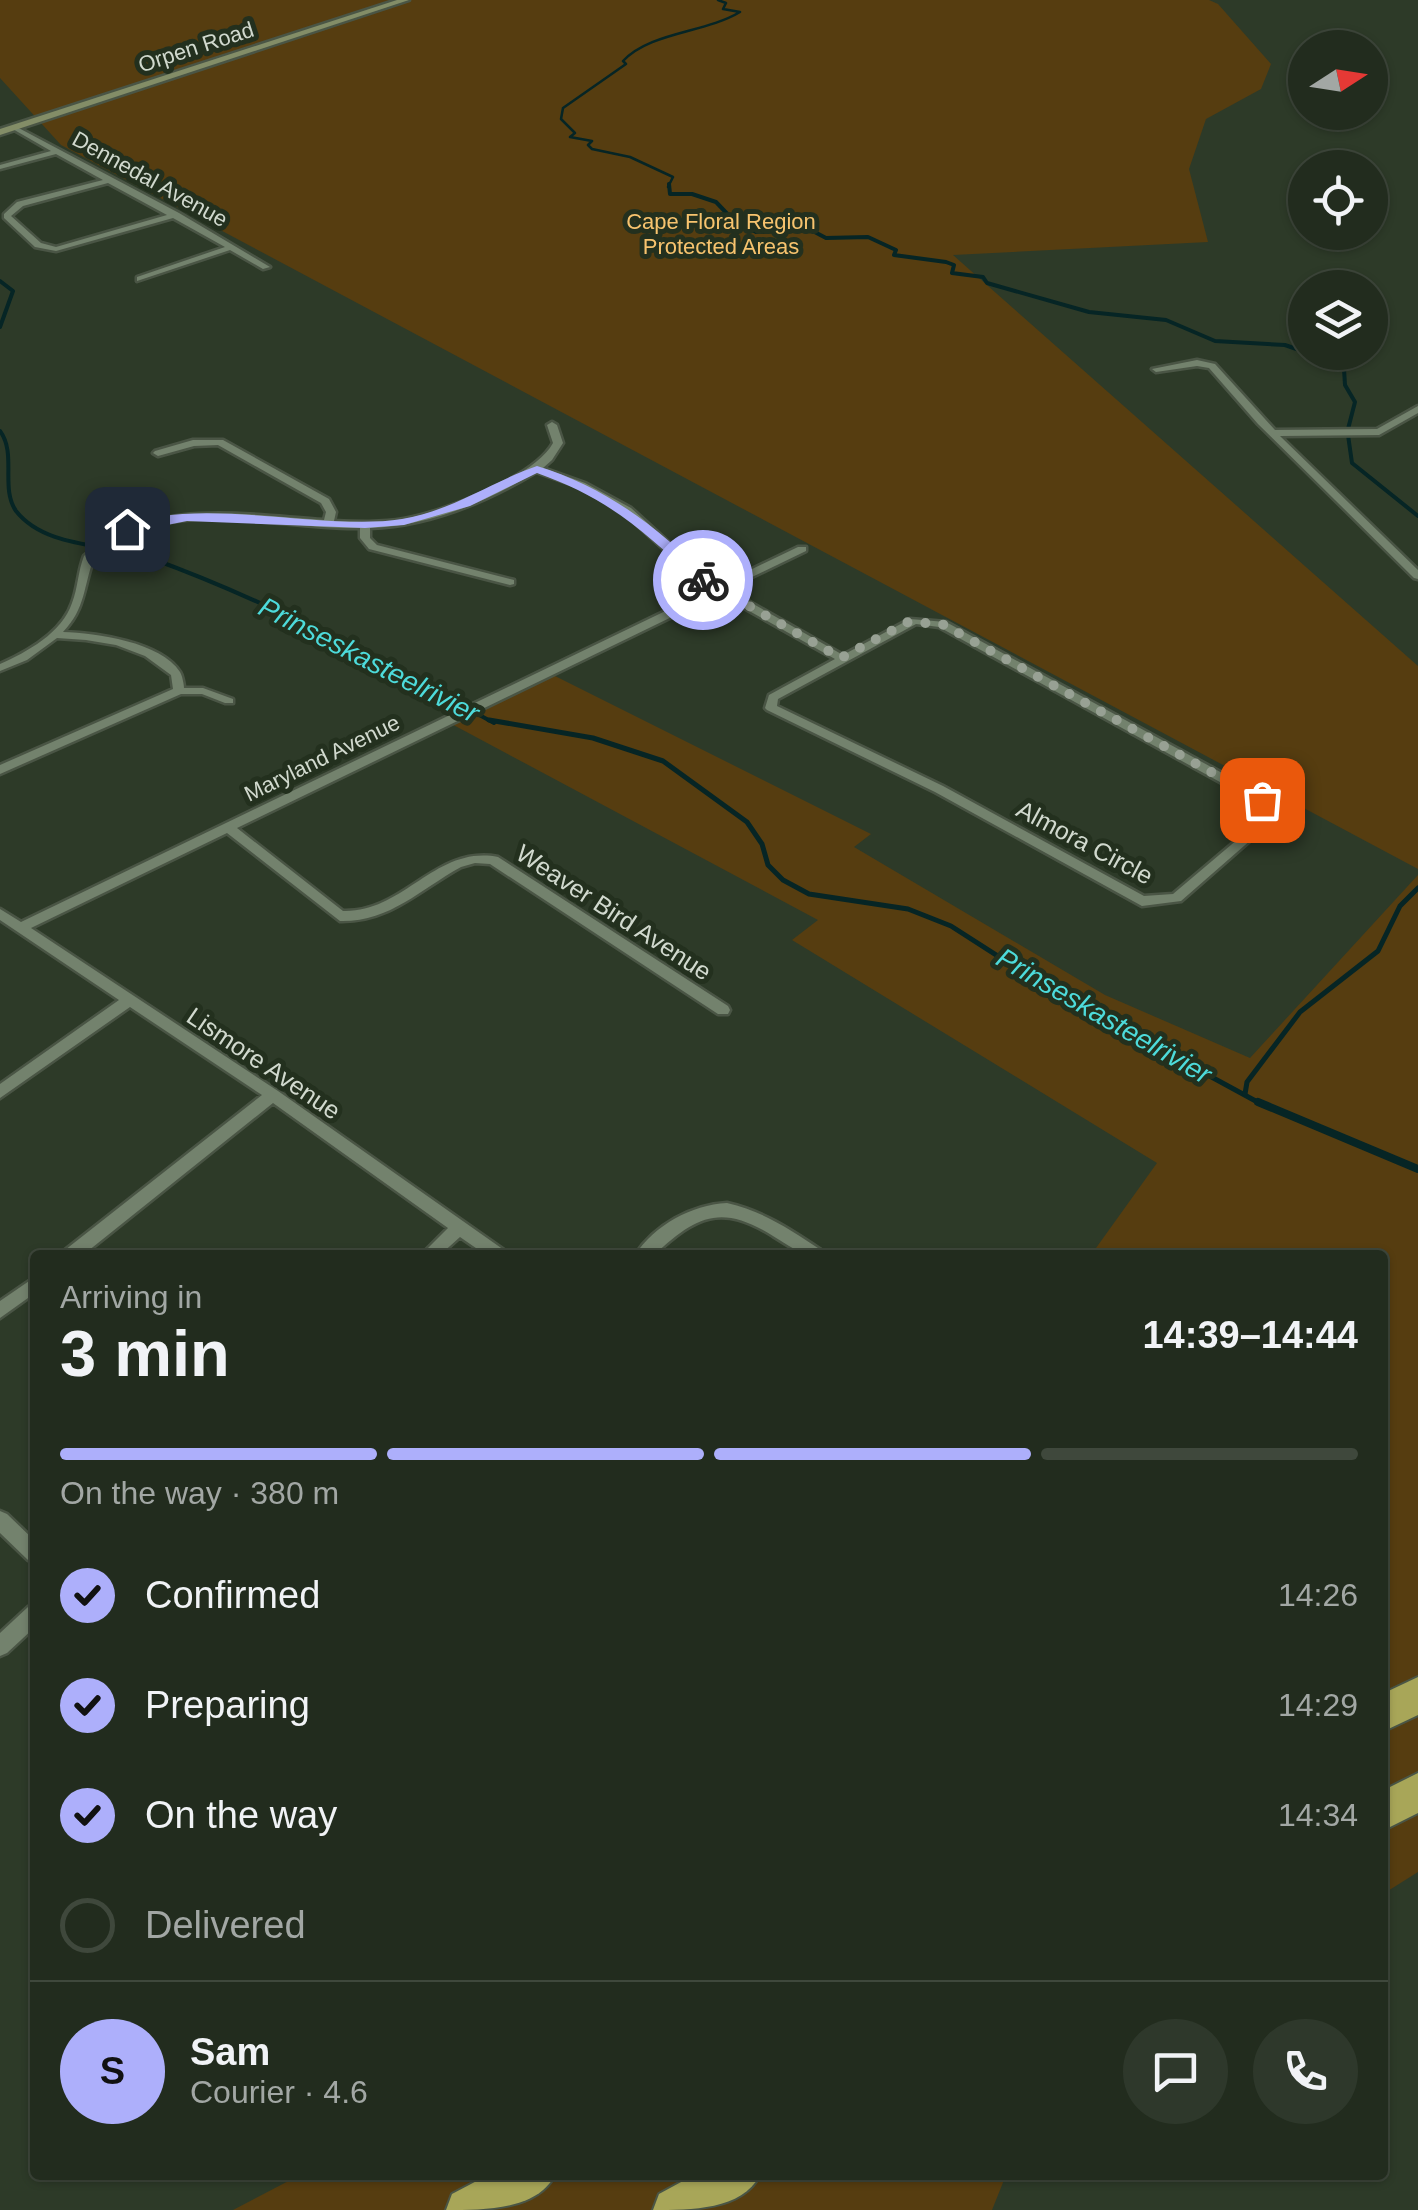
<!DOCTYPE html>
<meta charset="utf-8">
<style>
body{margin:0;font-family:Arial,sans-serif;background:#2e382b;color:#f1f3f6;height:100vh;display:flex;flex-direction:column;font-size:38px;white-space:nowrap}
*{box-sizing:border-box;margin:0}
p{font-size:32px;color:#a2a7a4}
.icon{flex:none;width:55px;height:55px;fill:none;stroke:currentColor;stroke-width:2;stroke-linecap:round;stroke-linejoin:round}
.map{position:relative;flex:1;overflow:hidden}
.side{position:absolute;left:30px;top:1250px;width:1358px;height:930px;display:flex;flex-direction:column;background:#222c1e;border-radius:10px;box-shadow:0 2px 8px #0004,0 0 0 2px #3f483c}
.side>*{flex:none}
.needle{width:65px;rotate:78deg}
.tools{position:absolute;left:1288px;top:30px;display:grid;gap:20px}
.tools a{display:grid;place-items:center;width:100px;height:100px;border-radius:50%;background:#222c1e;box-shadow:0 2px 8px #0004,0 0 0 2px #3f483c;font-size:50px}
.pin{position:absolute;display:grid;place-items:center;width:85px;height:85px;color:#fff;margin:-42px;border-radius:20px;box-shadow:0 5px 15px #0006}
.courier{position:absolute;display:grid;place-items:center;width:100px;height:100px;margin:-50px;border:8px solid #adaffb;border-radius:50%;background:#fff;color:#222;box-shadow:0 2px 12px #0007}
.summary em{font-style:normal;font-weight:700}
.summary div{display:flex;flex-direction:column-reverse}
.summary{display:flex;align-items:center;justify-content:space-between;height:170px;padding:0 30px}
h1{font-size:65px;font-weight:700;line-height:75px}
.bar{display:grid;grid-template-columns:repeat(4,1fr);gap:15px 10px;align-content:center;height:120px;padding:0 30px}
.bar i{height:12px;border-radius:8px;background:#3f483c}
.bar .on{background:#adaffb}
.bar p{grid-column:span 4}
.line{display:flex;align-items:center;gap:25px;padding:0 30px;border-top:2px solid #3f483c}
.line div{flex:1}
.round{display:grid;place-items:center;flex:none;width:105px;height:105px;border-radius:52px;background:#2e382b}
ol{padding:0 30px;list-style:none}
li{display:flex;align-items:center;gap:30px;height:110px}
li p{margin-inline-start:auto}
li .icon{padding:10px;border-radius:50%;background:#adaffb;color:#111;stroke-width:4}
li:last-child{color:#a2a7a4}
li i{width:55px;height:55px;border:5px solid #3f483c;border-radius:50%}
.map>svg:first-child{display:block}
.green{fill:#563d10}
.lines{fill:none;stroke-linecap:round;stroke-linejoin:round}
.stream-far3{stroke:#062525;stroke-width:2.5}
.stream-far2{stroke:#062525;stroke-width:4}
.stream-far1{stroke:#062525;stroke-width:5}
.stream{stroke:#062525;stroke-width:8}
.street-casing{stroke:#4a5545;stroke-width:5}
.secondary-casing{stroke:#4a5545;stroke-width:5}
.highway-casing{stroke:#4a5545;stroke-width:4}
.street{fill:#73826d;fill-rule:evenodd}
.secondary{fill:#838d67;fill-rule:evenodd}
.highway{fill:#a8a658;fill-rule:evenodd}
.route{fill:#adaffb}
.done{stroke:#98a194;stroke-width:10;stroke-dasharray:0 18}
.labels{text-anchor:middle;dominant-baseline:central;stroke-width:10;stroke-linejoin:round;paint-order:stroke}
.far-street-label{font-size:22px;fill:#d1d9ce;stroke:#23301e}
.far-park-label{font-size:22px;fill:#f7c36e;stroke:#23301e}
.street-label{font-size:25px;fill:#d1d9ce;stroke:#23301e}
.water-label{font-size:28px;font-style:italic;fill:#4ddbdb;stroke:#23301e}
</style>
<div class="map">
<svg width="1418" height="2210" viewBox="0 0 1418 2210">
<rect width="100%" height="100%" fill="#2d3a28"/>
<g class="green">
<polygon points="0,0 1209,0 1218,4 1271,64 1261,89 1206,119 1189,169 1208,242 953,255 1418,666 1418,869 61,145 0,78"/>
<polygon points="545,671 871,834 854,847 1105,995 1250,1058 1418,875 1418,1872 1383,1894 1382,1255 1091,1255 1157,1163 792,940 818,920 446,721"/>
<polygon points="300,2175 1006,2175 992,2210 233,2210"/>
</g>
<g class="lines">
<path class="stream-far3" d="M668 187 673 177 630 157 592 149 588 145 592 141 570 137 575 133 561 119 563 108 626 64 623 61C650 32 705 33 740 12L723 9 726 3 718 0"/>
<g class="stream-far2">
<polyline points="669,184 670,194 692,194 716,202 736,223 756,232 809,229 826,238 868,237 896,250 894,255 946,262 954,265 952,273 983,277 987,283 1089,312 1166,320 1215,341 1285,345 1305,352"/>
<polyline points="0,281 13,291 0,327"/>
<polyline points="1309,352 1325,355 1344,369 1345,385 1355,402 1348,429"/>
<path d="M0 431C17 454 0 488 16 511 46 549 107 543 150 558 269 601 383 662 494 723"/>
<polyline points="1348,435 1352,463 1418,516"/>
</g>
<g class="stream-far1">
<polyline points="489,720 593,738 663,761 747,822 762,844 768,865 783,880 809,894 908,909 951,926 1046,987 1263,1105"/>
<polyline points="1245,1094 1247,1082 1300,1012 1378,951 1400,906 1418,888"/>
</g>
<polyline class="stream" points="1258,1102 1418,1169"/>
<g class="street-casing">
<g id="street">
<path d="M13 125 179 213 270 267 263 269 230 250 137 281V277L225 247 173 218 56 251 35 247 4 218V214L17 202 103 180 56 154 0 169V165L51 151 11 128ZM108 183 167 215 56 247 41 243 11 216 23 206Z"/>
<polygon points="1197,360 1215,364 1275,430 1377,429 1418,406 1418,413 1379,435 1280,436 1418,570 1418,579 1414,578 1258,424 1209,368 1197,366 1156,372 1152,369"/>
<path d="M552 422 557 425 563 443 552 460 543 468 585 483 631 508 710 580 719 585 798 547H806V551L727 589 843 655 910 619 946 622 1266 797 1276 809V818L1181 901 1142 906 935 792 767 710 765 708 769 695 835 659 719 594 237 828 343 911C404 913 435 845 498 857L728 1006 730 1010 728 1014H718L490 864 475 863 461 867C419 890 390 922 340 921L227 833 31 928 278 1091 504 1250 506 1255H486L460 1237 440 1255H421L448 1228 273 1103 83 1255H63L65 1250 262 1095 130 1007 0 1098V1084L119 1000 0 920V909L21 922 711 589 702 584 623 512 579 487 536 472C486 502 430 526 370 528V538L377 545 514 580V584L510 585 369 549 360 538V528C283 530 200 501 126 536 115 541 104 550 94 558 83 587 86 608 63 632 96 633 161 642 180 672 182 675 184 684 184 688H203L233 699V703H225L202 694H181L0 774V765L173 689 171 675 145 656 116 645 86 640 57 638 27 660 0 671V664C27 652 62 633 72 603 78 588 78 571 84 556 151 497 243 515 324 520L326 512 321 503 218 445 194 446 158 456 153 453 155 451 193 440H223L329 499 336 512 334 521C357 522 381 523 404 519 443 512 534 478 553 443L547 425ZM916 624 939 627 1258 803 1264 810V817L1173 894 1144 896 943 786 777 706 778 699Z"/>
<path d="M727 1203C763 1211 791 1230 821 1250L823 1255C799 1255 793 1248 773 1236 721 1203 696 1216 654 1255H635C655 1225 691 1205 727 1203Z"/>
<polygon points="35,1277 35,1293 0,1318 0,1301"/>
<polygon points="0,1511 7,1514 35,1541 35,1563 28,1560 0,1533"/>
<polygon points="35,1605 35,1627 7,1653 0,1656 0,1633 28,1607"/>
</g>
</g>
<g class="secondary-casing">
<polygon id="secondary" points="397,0 409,0 0,135 0,129"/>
</g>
<g class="highway-casing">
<g id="highway">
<polygon points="1418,1677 1418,1715 1382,1732 1382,1694"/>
<polygon points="1418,1773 1418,1813 1382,1831 1382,1791"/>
<path d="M488 2175H555C537 2210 485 2210 446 2210L452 2194Z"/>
<path d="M694 2175H760C742 2210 691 2210 653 2210L659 2194Z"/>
</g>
</g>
<use href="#street" class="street"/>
<use href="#secondary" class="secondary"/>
<use href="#highway" class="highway"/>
</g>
<path class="route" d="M537 466C605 487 660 527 709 580L699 582C643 531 610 499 537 473L470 506 404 525 365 528 187 521 127 533 121 529C188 493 323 532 402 519 451 511 491 482 537 466Z"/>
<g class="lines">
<polyline class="done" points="703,580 841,658 908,622 942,624 1262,800"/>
</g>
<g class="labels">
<g class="far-street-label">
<text transform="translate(196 47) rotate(-18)">Orpen Road</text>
<text transform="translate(150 179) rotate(29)">Dennedal Avenue</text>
<text transform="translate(322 758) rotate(-26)">Maryland Avenue</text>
</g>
<g class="far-park-label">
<text x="721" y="221">Cape Floral Region<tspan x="721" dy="25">Protected Areas</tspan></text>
</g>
<g class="street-label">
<text transform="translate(1085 842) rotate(28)">Almora Circle</text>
<text transform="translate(614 912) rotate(33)">Weaver Bird Avenue</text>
<text transform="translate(264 1063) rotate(34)">Lismore Avenue</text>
</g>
<g class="water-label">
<text transform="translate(369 660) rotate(27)">Prinseskasteelrivier</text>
<text transform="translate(1104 1016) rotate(30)">Prinseskasteelrivier</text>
</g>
</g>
</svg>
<div class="tools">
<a><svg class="needle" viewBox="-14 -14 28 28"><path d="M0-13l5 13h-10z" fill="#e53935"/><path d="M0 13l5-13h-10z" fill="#a2a7a4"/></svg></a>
<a><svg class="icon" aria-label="locate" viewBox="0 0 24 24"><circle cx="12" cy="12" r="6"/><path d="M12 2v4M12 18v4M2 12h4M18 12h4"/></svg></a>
<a><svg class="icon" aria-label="layers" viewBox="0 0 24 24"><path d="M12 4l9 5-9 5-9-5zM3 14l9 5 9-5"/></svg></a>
</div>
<div class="pin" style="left:1262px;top:800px;background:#ea580c"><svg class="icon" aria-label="bag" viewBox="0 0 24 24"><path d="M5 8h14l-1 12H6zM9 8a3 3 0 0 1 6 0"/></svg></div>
<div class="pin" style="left:127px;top:529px;background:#1f2937"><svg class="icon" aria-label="home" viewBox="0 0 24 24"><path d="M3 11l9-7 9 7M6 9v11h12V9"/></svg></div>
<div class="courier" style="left:703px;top:580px"><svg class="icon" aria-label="bike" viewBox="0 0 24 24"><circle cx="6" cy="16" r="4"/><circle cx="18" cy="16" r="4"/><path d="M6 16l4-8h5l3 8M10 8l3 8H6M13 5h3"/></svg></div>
<section class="side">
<div class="summary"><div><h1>3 min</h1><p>Arriving in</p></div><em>14:39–14:44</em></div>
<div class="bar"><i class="on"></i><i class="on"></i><i class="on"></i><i></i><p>On the way · 380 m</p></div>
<ol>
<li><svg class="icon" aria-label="check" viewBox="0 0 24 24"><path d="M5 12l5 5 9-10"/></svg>Confirmed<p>14:26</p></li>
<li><svg class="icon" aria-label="check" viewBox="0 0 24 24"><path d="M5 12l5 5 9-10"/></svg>Preparing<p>14:29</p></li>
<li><svg class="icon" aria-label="check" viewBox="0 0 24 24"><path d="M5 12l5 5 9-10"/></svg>On the way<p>14:34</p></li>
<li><i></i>Delivered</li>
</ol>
<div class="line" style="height:180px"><b class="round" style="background:#adaffb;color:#111">S</b><div><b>Sam</b><p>Courier · 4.6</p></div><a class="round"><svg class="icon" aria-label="chat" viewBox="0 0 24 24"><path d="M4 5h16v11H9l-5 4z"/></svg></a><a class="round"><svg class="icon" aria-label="phone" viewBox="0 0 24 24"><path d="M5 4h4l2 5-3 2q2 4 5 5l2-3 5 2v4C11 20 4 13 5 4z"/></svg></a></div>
</section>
</div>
